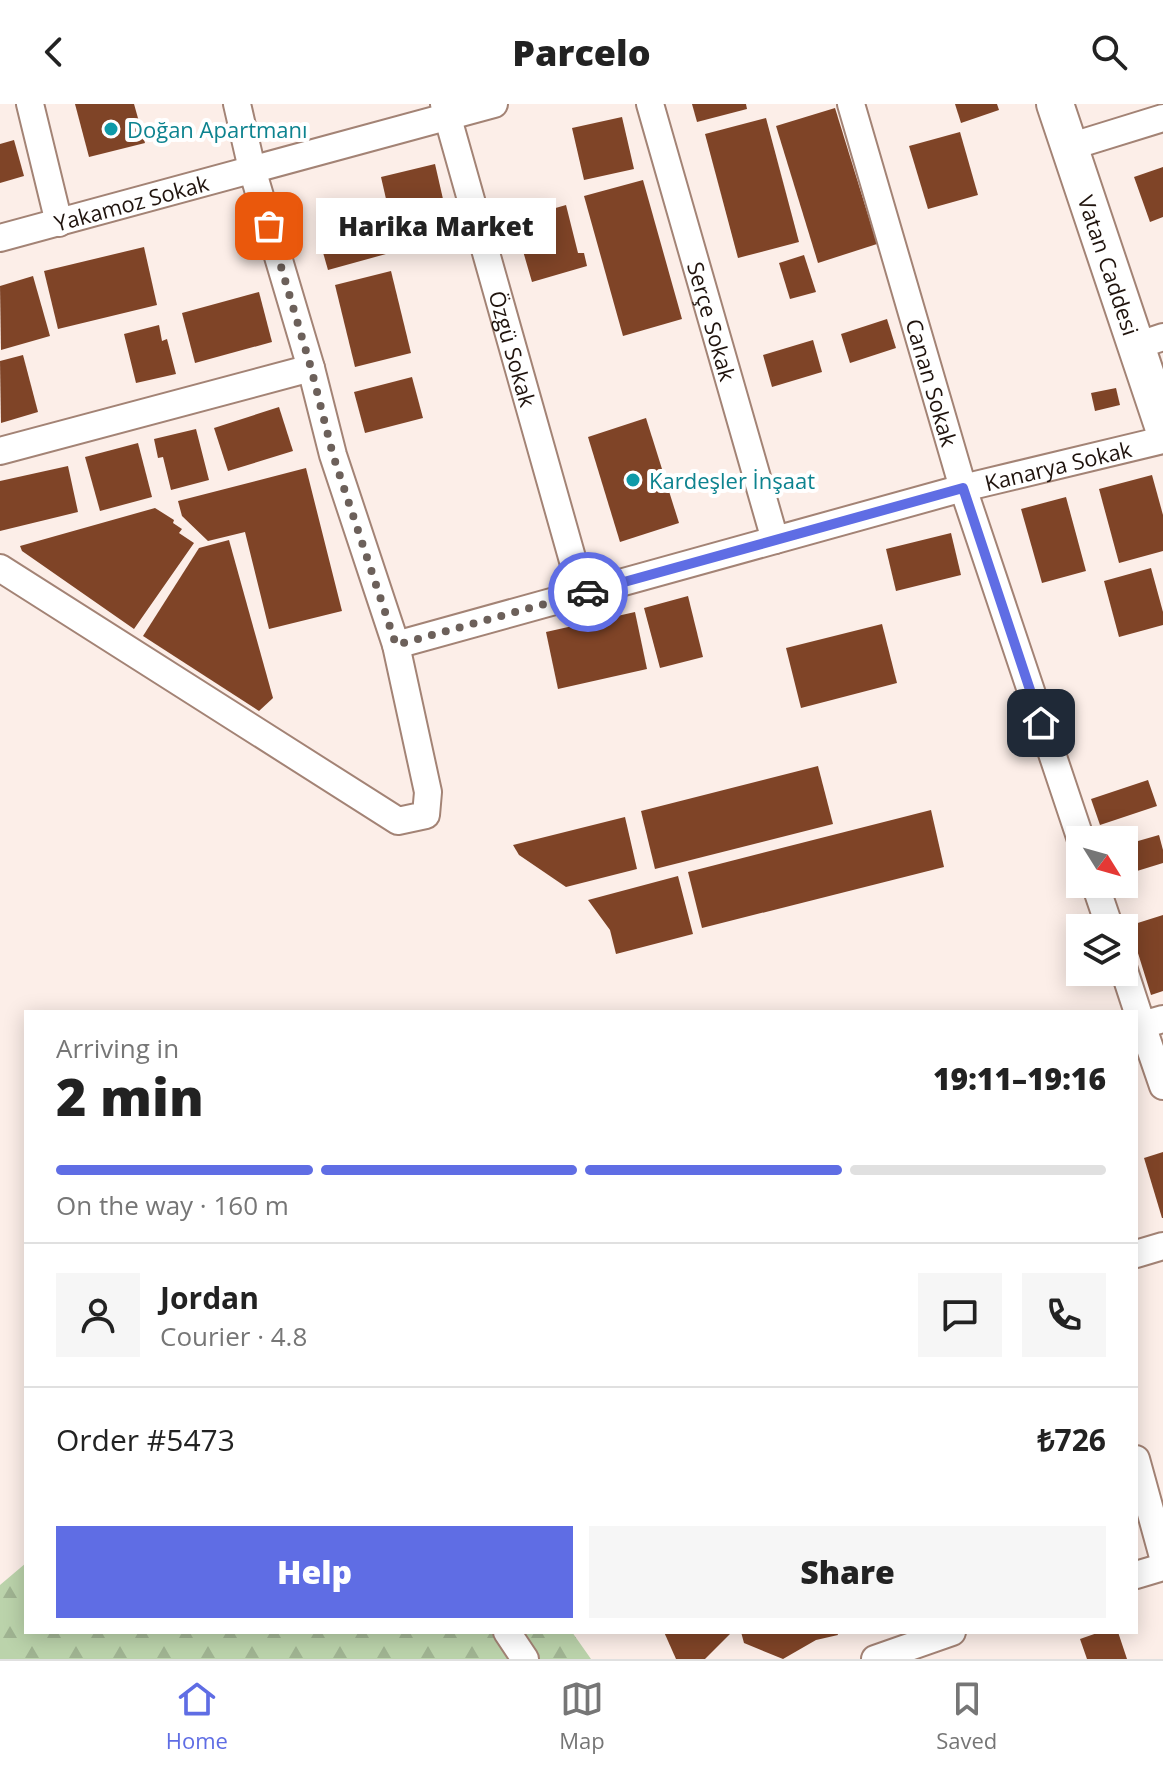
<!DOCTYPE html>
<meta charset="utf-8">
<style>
body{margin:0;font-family:"Open Sans",sans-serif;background:#f6f6f6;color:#222;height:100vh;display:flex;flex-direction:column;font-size:30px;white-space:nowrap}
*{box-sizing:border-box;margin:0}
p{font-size:26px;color:#767676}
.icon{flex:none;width:44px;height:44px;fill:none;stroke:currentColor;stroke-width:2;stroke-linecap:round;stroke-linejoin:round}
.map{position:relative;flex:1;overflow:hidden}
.panel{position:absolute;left:24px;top:906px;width:1114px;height:624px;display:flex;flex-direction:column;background:#fff;border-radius:0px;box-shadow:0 4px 20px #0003}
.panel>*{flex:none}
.needle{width:52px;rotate:127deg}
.fabs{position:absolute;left:1066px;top:722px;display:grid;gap:16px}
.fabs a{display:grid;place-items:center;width:72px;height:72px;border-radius:0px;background:#fff;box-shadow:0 4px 20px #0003;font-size:40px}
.pin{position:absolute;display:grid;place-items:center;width:68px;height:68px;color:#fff;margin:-34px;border-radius:16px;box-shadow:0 4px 12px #0006}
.courier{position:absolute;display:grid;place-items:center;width:80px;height:80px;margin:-40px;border:6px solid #5f6de4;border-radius:50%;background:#fff;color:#222;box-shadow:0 2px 10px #0007}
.bubble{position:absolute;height:56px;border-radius:0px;background:#fff;box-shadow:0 4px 20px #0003;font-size:26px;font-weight:800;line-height:56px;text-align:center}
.headline em{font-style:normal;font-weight:800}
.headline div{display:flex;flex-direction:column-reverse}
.headline{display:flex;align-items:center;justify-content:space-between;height:136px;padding:0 32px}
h1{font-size:52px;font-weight:800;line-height:60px}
.bar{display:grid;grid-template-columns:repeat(4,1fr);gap:12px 8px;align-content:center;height:96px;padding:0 32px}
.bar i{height:10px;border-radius:6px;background:#e0e0e0}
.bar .on{background:#5f6de4}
.bar p{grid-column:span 4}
.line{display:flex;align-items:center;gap:20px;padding:0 32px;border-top:2px solid #e0e0e0}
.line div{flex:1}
.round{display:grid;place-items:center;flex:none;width:84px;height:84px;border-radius:0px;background:#f6f6f6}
.button{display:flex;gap:16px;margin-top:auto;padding:16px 32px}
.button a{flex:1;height:92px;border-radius:0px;background:#5f6de4;color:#fff;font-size:32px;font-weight:800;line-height:92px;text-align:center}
.button a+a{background:#f6f6f6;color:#222}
header{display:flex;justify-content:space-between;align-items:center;height:104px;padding:0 32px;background:#fff;font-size:36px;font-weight:800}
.menu{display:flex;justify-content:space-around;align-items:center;height:112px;border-top:2px solid #e0e0e0;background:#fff;font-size:22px;color:#767676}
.menu a{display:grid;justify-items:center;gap:4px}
.menu .on{color:#5f6de4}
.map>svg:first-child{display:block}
.forest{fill:url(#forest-firs)}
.building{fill:#7f4427}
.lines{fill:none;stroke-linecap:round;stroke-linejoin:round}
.street-casing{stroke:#a38375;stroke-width:30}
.secondary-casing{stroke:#a38375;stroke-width:40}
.street{stroke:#fff;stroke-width:26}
.secondary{stroke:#fff;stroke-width:36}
.done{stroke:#6c605a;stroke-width:8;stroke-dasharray:0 14.4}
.route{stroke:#5f6de4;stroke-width:10}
.culture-dot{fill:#0f9aa8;stroke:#fff;stroke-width:3}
.labels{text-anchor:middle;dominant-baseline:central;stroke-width:8;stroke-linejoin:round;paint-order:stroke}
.culture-label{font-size:22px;fill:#0d838f;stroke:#fff;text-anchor:start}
.street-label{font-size:22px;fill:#1f130d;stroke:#fff}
</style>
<header><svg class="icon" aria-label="back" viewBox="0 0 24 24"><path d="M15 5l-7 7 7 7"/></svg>Parcelo<svg class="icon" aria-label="search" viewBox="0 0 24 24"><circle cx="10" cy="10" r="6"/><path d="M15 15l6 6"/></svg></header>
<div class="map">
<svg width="1163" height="1555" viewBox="0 0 1163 1555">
<defs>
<pattern id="forest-firs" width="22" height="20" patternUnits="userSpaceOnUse" patternTransform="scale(2)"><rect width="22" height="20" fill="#bbd3ab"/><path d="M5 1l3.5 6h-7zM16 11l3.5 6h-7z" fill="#a0b492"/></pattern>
</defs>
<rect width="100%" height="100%" fill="#fceee8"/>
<polygon class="forest" points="26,1459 26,1528 572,1528 591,1555 0,1555 0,1481"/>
<g class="building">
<polygon points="75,0 134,0 145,39 89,53"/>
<polygon points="692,0 746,0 747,5 697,18"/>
<polygon points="955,0 997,0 999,6 961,19"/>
<polygon points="835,4 877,140 818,159 776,22"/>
<polygon points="622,13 634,65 584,76 572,24"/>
<polygon points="766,14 799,138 738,154 705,30"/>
<polygon points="960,28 978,91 928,105 909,42"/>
<polygon points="14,36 24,72 0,79 0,40"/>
<polygon points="435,60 443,95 389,108 381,73"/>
<polygon points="1163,63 1163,113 1150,118 1134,73"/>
<polygon points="643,76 682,215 623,232 584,92"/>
<polygon points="566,101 578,149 584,149 587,162 532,178 514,116"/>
<polygon points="374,107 386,150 328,166 316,124"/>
<polygon points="144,143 157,201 58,225 44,167"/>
<polygon points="804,151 816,188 790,195 779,159"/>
<polygon points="391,167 411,249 355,263 335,181"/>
<polygon points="33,172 50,232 1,246 0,182"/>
<polygon points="259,188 272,238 195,259 182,209"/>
<polygon points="887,215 896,244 850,259 841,230"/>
<polygon points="159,221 162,237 167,235 176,270 136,279 124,230"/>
<polygon points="813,236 822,268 772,283 763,251"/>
<polygon points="23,251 38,308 1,319 0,257"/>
<polygon points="412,273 423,314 365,329 354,288"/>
<polygon points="1116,284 1120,301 1095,307 1091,289"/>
<polygon points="279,303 293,347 228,367 214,324"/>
<polygon points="646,314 679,419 620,438 588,333"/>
<polygon points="196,325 209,376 171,386 163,353 158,354 154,335"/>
<polygon points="138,339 152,393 100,407 85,353"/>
<polygon points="68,362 78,408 0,427 0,377"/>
<polygon points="306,364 342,507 269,525 245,428 208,437 182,412 178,397"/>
<polygon points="1152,371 1163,411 1163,447 1119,459 1099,385"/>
<polygon points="1066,393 1086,467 1042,479 1021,405"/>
<polygon points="155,404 174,416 173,419 182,425 179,429 194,439 134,525 22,447 20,442"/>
<polygon points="951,429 961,471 896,487 886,445"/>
<polygon points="229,436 273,594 259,607 143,532 199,444"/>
<polygon points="1151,464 1163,508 1163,521 1119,533 1104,477"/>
<polygon points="688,492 703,553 660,564 644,504"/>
<polygon points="635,508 647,565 558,585 546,528"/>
<polygon points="882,520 897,579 801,604 786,544"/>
<polygon points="818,662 833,720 655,765 641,707"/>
<polygon points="1148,676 1157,702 1100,721 1091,695"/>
<polygon points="931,706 944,763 702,824 688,768"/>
<polygon points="625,713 637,765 566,783 519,751 513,741"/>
<polygon points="1159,731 1163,746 1163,759 1124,771 1124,741"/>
<polygon points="678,772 693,830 616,850 610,826 588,796"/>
<polygon points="1163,811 1163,887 1151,891 1137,846 1133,847 1125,823"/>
<polygon points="1163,1048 1163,1114 1162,1114 1144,1054"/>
<polygon points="664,1528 732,1528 705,1555 676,1555"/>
<polygon points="741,1528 837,1528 838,1531 816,1536 783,1555 744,1539"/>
<polygon points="1100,1528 1118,1528 1127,1555 1087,1555 1080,1535"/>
</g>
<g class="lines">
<g class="street-casing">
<g id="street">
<polyline points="30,0 59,119"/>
<path id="s1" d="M444 0 582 489"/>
<path id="s2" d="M650 0 775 436"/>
<path id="s3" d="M851 0 963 384 1081 736"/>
<polyline points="1069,43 1163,14"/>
<path id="s4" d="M0 134 494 0"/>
<polyline points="1136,242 1163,233"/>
<polyline points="0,347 311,264"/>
<polyline points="0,464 398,717 426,711 428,688 396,541 333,351 311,264 252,65 237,0"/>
<path id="s5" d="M396 541 963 384 1163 336"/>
<polyline points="1095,780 1110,824"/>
<polyline points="1124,866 1142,921 1163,915"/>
<polyline points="1136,923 1142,921 1163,982"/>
<polyline points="1136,1150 1163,1142"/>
<polyline points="1136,1355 1163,1453"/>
<polyline points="1136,1471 1163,1463"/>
<polyline points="507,1528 525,1555"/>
<polyline points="875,1555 952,1528"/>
</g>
</g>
<g class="secondary-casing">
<g id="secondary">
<path id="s6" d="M1055 0 1163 322"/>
</g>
</g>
<use href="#street" class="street"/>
<use href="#secondary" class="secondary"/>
</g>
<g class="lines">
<polyline class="done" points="269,122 311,264 333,351 396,541 588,488"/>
<polyline class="route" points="588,488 963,384 1041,619"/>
</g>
<g class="culture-dot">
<circle cx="111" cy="25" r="8"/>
<circle cx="633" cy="376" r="8"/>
</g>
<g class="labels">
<g class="culture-label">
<text x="127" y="25">Doğan Apartmanı</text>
<text x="649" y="376">Kardeşler İnşaat</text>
</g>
<g class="street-label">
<text stroke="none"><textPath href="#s4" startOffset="136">Yakamoz Sokak</textPath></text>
<text stroke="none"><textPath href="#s6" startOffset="170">Vatan Caddesi</textPath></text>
<text stroke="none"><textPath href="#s2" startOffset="226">Serçe Sokak</textPath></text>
<text stroke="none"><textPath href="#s1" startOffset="254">Özgü Sokak</textPath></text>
<text stroke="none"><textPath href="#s3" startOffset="290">Canan Sokak</textPath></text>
<text stroke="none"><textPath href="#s5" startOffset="686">Kanarya Sokak</textPath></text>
</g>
</g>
</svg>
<div class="fabs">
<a><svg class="needle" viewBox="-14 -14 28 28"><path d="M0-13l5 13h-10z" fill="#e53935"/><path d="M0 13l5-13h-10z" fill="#767676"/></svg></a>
<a><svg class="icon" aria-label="layers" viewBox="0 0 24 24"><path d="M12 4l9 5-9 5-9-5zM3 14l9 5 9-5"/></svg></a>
</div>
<div class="pin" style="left:269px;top:122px;background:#ea580c"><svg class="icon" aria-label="bag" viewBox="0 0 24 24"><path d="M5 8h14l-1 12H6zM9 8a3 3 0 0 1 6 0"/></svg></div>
<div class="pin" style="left:1041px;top:619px;background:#1f2937"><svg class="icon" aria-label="home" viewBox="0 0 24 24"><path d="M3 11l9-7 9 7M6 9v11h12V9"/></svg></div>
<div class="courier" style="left:588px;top:488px"><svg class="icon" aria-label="car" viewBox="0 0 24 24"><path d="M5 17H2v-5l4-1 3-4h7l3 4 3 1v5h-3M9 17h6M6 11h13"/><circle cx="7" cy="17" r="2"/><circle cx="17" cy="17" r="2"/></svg></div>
<div class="bubble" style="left:316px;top:94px;width:240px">Harika Market</div>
<section class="panel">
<div class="headline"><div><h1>2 min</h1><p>Arriving in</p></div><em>19:11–19:16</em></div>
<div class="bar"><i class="on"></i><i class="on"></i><i class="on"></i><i></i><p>On the way · 160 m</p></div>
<div class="line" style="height:144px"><a class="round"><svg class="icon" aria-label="person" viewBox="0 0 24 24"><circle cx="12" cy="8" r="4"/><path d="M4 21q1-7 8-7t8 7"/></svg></a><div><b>Jordan</b><p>Courier · 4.8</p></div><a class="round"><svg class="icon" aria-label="chat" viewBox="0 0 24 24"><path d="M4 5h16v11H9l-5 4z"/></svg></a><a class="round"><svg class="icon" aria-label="phone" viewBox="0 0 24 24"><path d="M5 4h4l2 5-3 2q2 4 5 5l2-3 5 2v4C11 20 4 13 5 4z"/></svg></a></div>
<div class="line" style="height:104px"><div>Order #5473</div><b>₺726</b></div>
<div class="button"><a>Help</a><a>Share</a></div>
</section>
</div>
<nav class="menu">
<a class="on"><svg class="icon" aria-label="home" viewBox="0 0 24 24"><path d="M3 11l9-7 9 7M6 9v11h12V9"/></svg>Home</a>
<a><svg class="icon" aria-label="map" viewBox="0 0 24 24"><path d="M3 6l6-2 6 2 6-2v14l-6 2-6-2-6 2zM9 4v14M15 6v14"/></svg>Map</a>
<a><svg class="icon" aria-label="saved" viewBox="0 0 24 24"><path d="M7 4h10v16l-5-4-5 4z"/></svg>Saved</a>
</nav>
